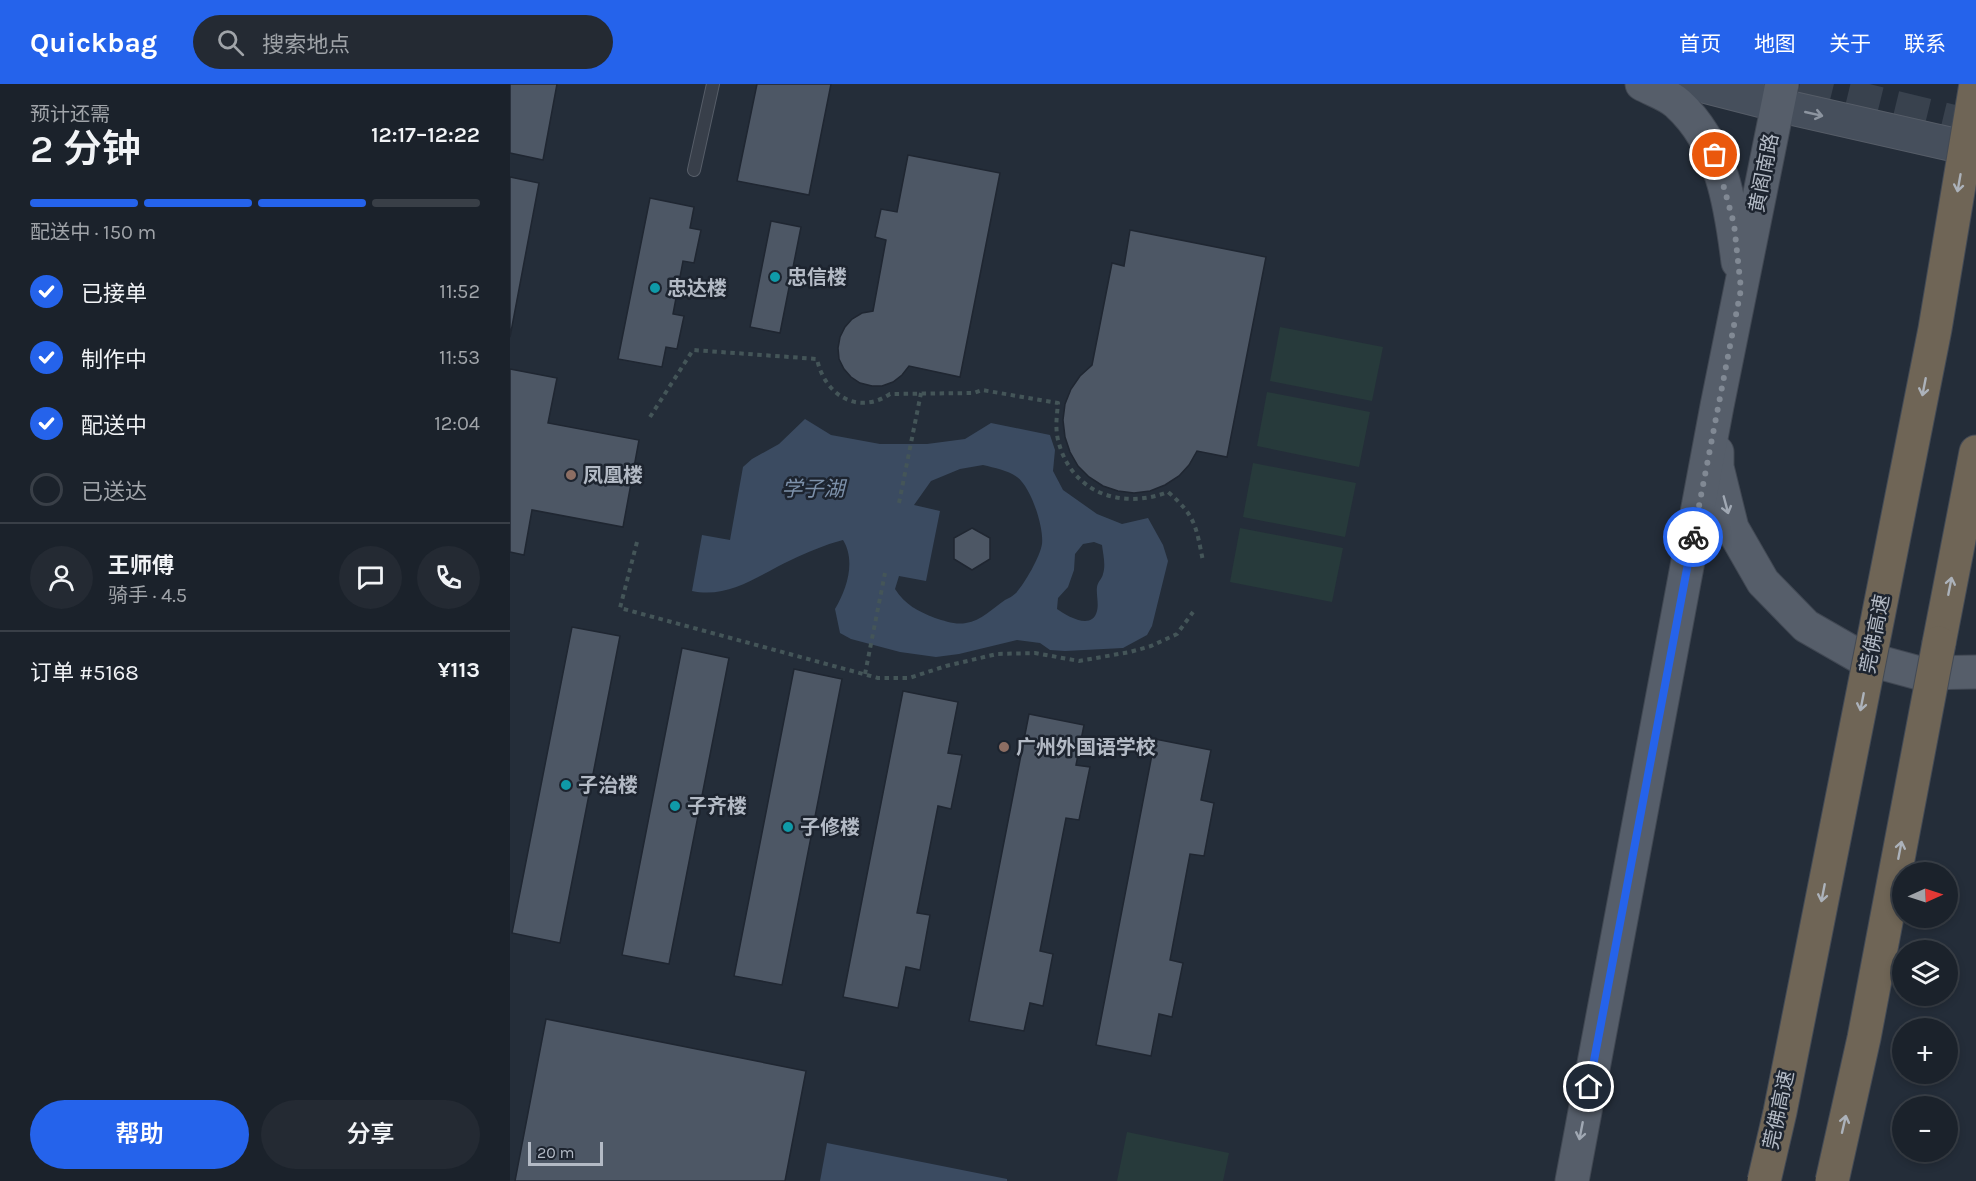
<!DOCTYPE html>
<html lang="zh">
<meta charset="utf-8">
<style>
body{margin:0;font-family:Karla,"Noto Sans SC",sans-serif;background:#242a33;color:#f1f3f6;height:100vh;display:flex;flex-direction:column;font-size:22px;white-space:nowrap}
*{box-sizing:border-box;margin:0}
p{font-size:20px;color:#a0a4a9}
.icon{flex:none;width:33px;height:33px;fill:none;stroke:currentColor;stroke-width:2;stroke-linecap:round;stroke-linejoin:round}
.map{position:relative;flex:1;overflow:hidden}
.sheet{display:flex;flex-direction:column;background:#1b222b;width:510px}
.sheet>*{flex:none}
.needle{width:39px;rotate:87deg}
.controls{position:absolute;left:1382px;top:778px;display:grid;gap:12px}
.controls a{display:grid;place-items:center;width:66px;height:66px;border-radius:50%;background:#1b222b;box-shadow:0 3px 9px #0003,0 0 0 2px #393f47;font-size:30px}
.scale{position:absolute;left:18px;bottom:15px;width:75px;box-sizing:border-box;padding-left:6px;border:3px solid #b3bac5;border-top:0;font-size:16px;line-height:21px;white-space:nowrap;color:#b3bac5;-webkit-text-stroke:4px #1d242f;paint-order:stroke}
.pin{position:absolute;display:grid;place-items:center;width:51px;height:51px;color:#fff;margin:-26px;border:3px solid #fff;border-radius:50%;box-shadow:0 2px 6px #0007}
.courier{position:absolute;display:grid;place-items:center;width:60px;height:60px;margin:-30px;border:4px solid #2563eb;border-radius:50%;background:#fff;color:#222;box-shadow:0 2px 8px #0007}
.overview em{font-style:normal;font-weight:600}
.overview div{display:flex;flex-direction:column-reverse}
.overview{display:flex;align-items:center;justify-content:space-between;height:102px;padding:0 30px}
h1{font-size:39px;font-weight:600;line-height:45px}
.bar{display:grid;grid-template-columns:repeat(4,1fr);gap:9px 6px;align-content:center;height:72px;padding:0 30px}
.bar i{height:8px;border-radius:4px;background:#393f47}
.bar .current{background:#2563eb}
.bar p{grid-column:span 4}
.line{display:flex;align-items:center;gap:15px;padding:0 30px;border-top:2px solid #393f47}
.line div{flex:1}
.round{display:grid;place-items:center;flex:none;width:63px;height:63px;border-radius:32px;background:#242a33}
ol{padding:0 30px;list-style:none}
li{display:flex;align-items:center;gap:18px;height:66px}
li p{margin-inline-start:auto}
li .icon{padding:6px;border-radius:50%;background:#2563eb;color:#fff;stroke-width:4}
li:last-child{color:#a0a4a9}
li i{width:33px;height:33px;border:3px solid #393f47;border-radius:50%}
.primary-button{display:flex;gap:12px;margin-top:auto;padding:12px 30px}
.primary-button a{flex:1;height:69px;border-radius:36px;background:#2563eb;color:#fff;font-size:24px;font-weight:600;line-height:69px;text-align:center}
.primary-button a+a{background:#242a33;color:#f1f3f6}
header{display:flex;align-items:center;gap:36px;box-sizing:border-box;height:84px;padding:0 30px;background:#2563eb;color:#fff}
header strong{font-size:28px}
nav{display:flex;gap:33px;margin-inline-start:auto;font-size:21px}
.search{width:420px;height:54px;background:#242a33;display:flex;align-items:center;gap:15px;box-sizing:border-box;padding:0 21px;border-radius:33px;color:#a0a4a9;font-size:22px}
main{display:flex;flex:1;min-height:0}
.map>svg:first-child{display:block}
.green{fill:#273a3b}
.water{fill:#3b4b61;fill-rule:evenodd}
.building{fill:#4d5765;stroke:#1f2631;stroke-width:1.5}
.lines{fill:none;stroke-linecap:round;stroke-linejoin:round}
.primary-tunnel{stroke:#39424e;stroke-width:33;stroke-dasharray:33 16;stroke-linecap:butt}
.lane-casing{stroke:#565d68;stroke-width:14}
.secondary-casing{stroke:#565d68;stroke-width:35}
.primary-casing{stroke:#414853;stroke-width:35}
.highway-casing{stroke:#434a55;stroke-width:35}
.path{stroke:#445558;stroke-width:4;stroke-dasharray:4.5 4.5;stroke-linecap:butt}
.lane{stroke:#383f4a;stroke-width:12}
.secondary{stroke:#464f5c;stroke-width:33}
.primary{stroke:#565e6a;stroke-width:33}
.highway{stroke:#6f6556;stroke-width:33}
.highway-bridge-casing{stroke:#434a55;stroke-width:35;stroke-linecap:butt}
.highway-bridge{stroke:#6f6556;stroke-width:33}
.oneway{stroke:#8d95a0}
.oneway2{stroke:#acb2ba}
.oneway3{stroke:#a0a8b3}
.done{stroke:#818994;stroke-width:6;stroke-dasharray:0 10.8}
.route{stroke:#2563eb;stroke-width:8}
.culture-dot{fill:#0f9aa8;stroke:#1d242f;stroke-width:2}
.education-dot{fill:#8d6e63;stroke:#1d242f;stroke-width:2}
.labels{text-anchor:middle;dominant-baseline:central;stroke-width:5;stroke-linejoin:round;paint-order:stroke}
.street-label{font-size:20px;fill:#b3bac5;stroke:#1d242f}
.poi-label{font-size:20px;font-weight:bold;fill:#b3bac5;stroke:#1d242f;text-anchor:start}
.water-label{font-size:21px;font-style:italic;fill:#7d91aa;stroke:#1d242f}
</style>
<header>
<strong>Quickbag</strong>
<div class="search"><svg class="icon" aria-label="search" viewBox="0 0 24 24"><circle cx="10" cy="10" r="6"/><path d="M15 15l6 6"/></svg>搜索地点</div>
<nav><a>首页</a><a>地图</a><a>关于</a><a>联系</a></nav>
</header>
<main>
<section class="sheet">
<div class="overview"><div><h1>2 分钟</h1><p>预计还需</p></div><em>12:17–12:22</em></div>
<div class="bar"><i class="current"></i><i class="current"></i><i class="current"></i><i></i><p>配送中 · 150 m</p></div>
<ol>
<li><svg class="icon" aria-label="check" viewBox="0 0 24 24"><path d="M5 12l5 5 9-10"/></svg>已接单<p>11:52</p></li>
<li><svg class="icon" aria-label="check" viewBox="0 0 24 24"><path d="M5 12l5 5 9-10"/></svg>制作中<p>11:53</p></li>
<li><svg class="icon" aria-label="check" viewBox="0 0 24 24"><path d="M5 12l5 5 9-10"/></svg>配送中<p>12:04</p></li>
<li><i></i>已送达</li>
</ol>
<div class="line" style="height:108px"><a class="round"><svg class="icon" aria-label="person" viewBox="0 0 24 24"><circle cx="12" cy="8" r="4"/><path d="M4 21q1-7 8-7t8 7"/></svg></a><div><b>王师傅</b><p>骑手 · 4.5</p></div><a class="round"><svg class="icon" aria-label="chat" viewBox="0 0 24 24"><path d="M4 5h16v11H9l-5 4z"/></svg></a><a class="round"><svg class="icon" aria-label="phone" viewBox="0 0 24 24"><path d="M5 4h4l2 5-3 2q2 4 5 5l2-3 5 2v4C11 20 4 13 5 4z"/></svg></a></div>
<div class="line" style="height:78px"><div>订单 #5168</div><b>¥113</b></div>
<div class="primary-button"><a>帮助</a><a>分享</a></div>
</section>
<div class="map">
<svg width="1466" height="1097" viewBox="0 0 1466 1097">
<rect width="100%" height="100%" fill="#242d39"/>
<g class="green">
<polygon points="770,243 873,263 862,317 760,297"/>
<polygon points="757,308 860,328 849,383 747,362"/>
<polygon points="743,379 846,399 835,453 733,433"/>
<polygon points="730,444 833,464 822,518 720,498"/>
<polygon points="617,1048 719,1069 713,1097 607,1097"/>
</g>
<g class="water">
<path d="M295 335 321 351 370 360H417L455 355 481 339 540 351 545 366 543 387 553 406 587 430 612 440 638 434 653 461 658 477 642 542 637 551 613 564 555 567 540 566 530 559 507 556 449 570 426 573 390 568 341 555 330 549 325 525C337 505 346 477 333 456 314 461 298 468 281 476 249 491 219 515 182 507L192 451 220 456 233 383 242 375 269 360ZM473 381C485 384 497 386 507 393 521 403 534 443 532 460 530 473 515 499 506 509 503 512 499 514 495 516 483 524 471 537 456 539 445 541 435 537 425 534 408 527 395 521 385 505L389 492 416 497 430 427 404 421 421 397 450 385ZM584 458 592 461C593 470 596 481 593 490 592 495 588 497 587 503 586 510 589 520 587 527 582 547 557 532 547 525L548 514 558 503 564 486 565 470 573 460Z"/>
<polygon points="317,1059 497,1095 497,1097 310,1097"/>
</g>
<g class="building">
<polygon points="0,0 47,0 33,76 0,69"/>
<polygon points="247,0 321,0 299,111 227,97"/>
<polygon points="398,71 490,89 450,293 399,282 392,291 383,298 372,302 362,302 350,299 341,293 334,285 329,275 328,264 330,253 335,243 342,235 352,229 363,227 376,156 365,153 371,125 387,128"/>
<polygon points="0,93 29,99 0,253"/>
<polygon points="140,114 184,123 180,144 191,146 184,179 173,177 163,230 174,232 167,265 156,263 152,283 108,275"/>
<polygon points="261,137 291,143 270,249 240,243"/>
<polygon points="620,146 756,173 717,373 687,367 679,381 669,392 655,401 640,407 624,409 608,407 593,402 579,393 568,382 560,368 555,353 553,336 555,320 561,305 570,292 582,281 602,179 614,182"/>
<polygon points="0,285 47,294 38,339 129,356 113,443 22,426 14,471 0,468"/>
<polygon points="462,444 480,454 480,475 462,486 444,475 444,454"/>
<polygon points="62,543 110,552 50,859 2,849"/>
<polygon points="172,564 219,574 159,880 112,871"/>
<polygon points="284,585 332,595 272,901 224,892"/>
<polygon points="393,607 448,618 438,669 452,671 441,725 428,722 407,829 420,831 410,886 396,883 388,924 333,913"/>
<polygon points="519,630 574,641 566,681 580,683 569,736 556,734 530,867 543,870 533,922 520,919 514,947 459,937"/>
<polygon points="645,655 701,666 691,716 704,719 694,772 680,770 660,876 673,879 662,933 649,930 641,972 586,961"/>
<polygon points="36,935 296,987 275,1097 5,1097"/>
</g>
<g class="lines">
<polyline class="primary-tunnel" points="1290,0 1466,43"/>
<g class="lane-casing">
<polyline id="lane" points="184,86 203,0"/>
</g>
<g class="secondary-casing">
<polyline id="secondary" points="1186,0 1268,21 1466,66"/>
</g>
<g class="primary-casing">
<g id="primary">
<path d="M1132 0C1143 6 1159 11 1168 20 1212 60 1221 122 1228 178"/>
<polyline points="1207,368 1207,383 1222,444 1253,498 1296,542 1350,573 1409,589 1466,588"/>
<polyline points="1062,1097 1207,322 1272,0"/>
</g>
</g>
<g class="highway-casing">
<polyline id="highway" points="1429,559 1466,368"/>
</g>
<g class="path">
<path d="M140 333 183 266 307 275C314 310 347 332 380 310L464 309 472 306 548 319C547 331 545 343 548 356 561 409 611 426 658 408 686 432 686 443 693 477"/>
<polyline points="389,419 411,309"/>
<polyline points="127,458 110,524 368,594 399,594 436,582 487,570 525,569 569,577 620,568 641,562 667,550 683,528"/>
<polyline points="355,590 375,489"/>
</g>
<use href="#lane" class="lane"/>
<use href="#secondary" class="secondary"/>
<use href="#primary" class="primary"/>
<use href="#highway" class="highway"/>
<g class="highway-bridge-casing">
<g id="highway-bridge">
<polyline points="1254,1097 1270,1028 1425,245 1466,0"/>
<polyline points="1322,1097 1354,954 1429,559"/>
</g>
</g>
<use href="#highway-bridge" class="highway-bridge"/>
</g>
<defs><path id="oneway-shaft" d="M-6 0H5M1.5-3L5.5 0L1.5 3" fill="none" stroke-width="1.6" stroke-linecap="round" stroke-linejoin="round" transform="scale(1.5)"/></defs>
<use class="oneway" href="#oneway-shaft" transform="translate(1304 30) rotate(13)"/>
<g class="oneway2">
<use href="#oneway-shaft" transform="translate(1449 99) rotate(100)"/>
<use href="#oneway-shaft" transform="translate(1414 303) rotate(101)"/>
<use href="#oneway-shaft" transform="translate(1440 502) rotate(-79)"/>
<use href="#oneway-shaft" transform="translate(1352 618) rotate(101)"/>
<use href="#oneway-shaft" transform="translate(1390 766) rotate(-79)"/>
<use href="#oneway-shaft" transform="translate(1313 809) rotate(101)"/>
<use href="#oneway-shaft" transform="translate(1334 1040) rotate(-77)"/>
</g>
<g class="oneway3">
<use href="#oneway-shaft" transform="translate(1216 421) rotate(75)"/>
<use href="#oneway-shaft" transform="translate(1071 1047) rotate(101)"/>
</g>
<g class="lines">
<polyline class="done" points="1183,453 1231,205 1224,140 1205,71"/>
<polyline class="route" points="1079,1003 1183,453"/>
</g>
<g class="culture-dot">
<circle cx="265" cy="193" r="6"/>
<circle cx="145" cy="204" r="6"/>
<circle cx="56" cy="701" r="6"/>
<circle cx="165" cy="722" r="6"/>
<circle cx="278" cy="743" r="6"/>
</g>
<g class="education-dot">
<circle cx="61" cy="391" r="6"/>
<circle cx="494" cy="663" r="6"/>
</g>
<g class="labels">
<g class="street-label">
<text transform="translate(1254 89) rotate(-79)">黄阁南路</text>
<text transform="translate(1365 550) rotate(-79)">莞佛高速</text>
<text transform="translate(1269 1026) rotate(-78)">莞佛高速</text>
</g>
<g class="poi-label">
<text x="277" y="193">忠信楼</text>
<text x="157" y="204">忠达楼</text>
<text x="73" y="391">凤凰楼</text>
<text x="506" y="663">广州外国语学校</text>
<text x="68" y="701">子治楼</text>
<text x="177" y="722">子齐楼</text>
<text x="290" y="743">子修楼</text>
</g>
<g class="water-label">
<text x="303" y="405">学子湖</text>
</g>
</g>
</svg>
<div class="controls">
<a><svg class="needle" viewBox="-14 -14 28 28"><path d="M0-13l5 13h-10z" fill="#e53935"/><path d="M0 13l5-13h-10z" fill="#a0a4a9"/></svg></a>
<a><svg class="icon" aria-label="layers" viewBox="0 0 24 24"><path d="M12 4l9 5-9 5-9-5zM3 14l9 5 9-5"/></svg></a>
<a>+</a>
<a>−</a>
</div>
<div class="scale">20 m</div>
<div class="pin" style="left:1205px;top:71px;background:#ea580c"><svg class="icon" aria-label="bag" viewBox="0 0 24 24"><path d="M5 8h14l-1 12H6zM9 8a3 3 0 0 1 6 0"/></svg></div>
<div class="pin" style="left:1079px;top:1003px;background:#1f2937"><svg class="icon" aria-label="home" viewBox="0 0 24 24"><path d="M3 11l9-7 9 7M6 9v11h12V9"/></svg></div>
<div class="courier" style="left:1183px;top:453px"><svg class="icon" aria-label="bike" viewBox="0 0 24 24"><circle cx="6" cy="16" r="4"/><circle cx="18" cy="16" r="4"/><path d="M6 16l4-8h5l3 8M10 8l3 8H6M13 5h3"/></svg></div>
</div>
</main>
